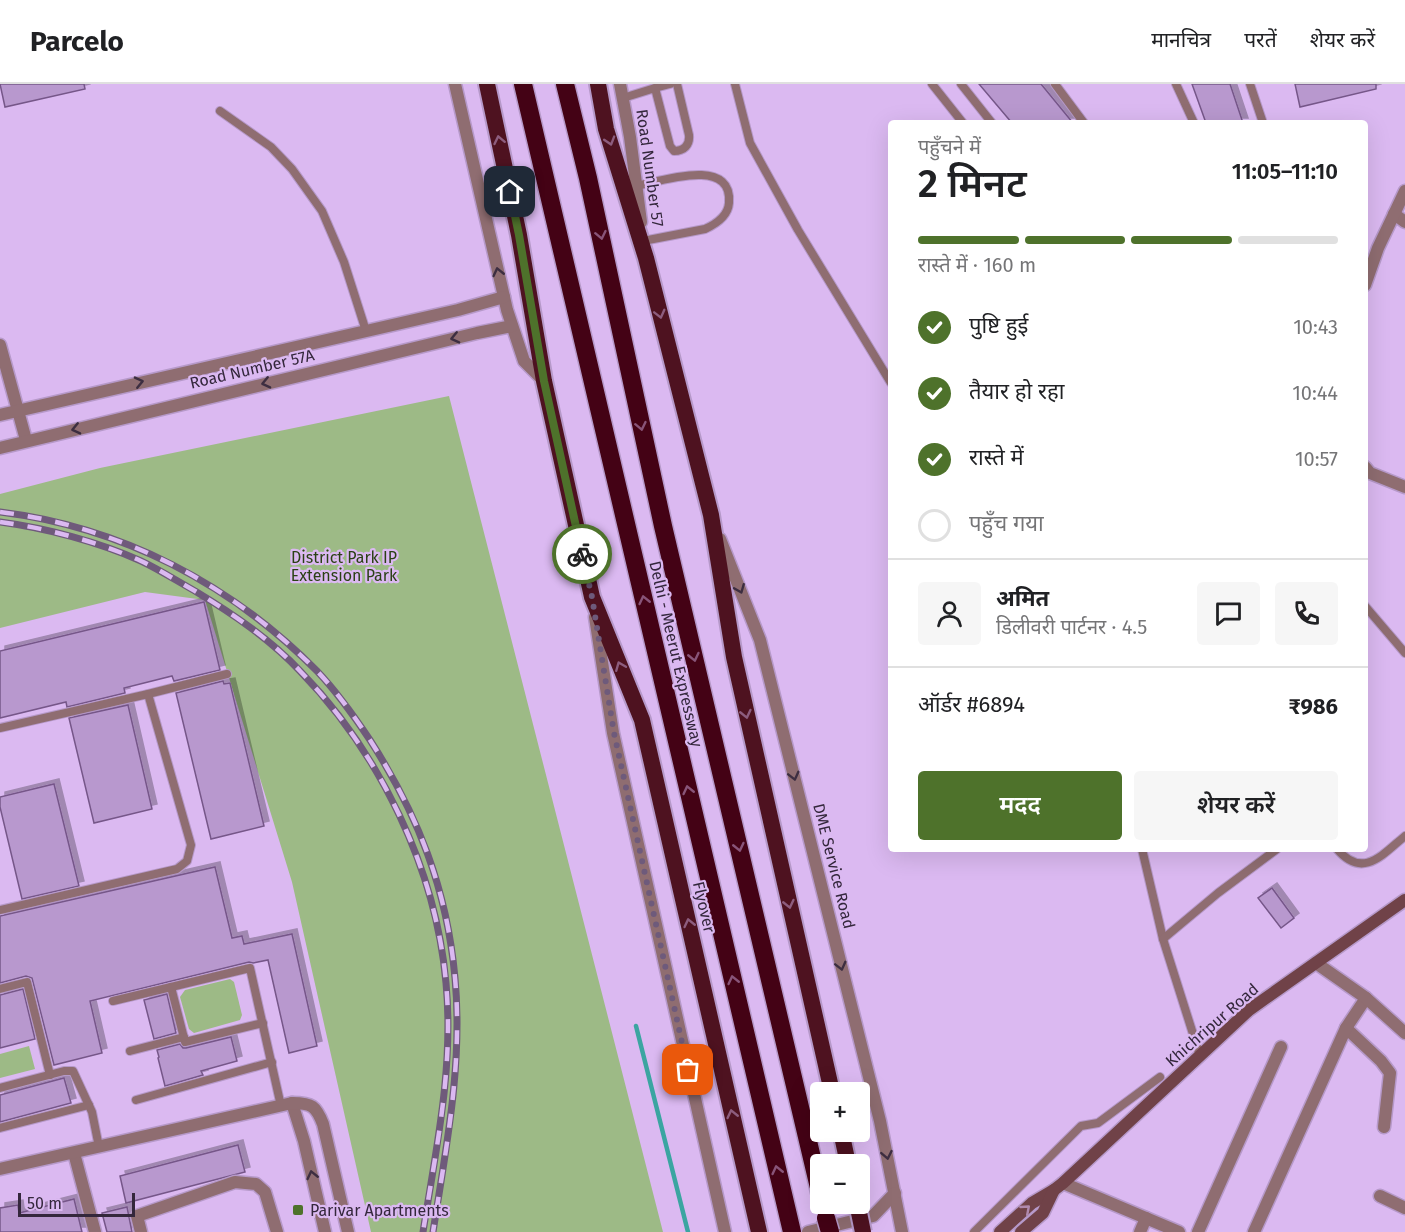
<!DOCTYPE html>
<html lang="hi">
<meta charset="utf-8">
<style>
body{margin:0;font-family:"Fira Sans","Noto Sans Devanagari",sans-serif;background:#f6f6f6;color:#202124;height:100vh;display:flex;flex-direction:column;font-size:22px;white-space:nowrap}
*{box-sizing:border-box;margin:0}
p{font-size:20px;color:#757577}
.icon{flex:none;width:33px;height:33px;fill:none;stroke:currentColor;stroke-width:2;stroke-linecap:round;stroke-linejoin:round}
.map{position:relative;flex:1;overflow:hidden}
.drawer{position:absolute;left:888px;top:36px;width:480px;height:732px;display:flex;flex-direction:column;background:#fff;border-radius:6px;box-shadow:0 6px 24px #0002}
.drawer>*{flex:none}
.tools{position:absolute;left:810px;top:998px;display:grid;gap:12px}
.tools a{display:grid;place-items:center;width:60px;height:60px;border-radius:6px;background:#fff;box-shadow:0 6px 24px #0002;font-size:30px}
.scale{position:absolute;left:18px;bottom:15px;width:117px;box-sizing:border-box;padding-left:6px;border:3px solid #34273c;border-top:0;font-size:16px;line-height:21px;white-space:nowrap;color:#34273c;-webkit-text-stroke:4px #dbb9f1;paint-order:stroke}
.pin{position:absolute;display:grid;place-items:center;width:51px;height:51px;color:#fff;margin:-26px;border-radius:12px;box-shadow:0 3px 9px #0006}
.courier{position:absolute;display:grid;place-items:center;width:60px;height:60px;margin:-30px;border:4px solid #4e722b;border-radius:50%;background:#fff;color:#222;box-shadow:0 2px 8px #0007}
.headline em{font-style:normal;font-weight:600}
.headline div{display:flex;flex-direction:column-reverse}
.headline{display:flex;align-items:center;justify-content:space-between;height:102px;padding:0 30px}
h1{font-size:39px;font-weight:600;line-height:45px}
.bar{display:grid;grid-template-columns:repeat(4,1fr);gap:9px 6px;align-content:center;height:72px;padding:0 30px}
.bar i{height:8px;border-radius:4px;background:#e0e0e0}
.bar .on{background:#4e722b}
.bar p{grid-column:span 4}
.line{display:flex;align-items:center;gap:15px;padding:0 30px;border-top:2px solid #e0e0e0}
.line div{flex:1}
.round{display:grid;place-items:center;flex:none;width:63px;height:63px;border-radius:6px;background:#f6f6f6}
ol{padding:0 30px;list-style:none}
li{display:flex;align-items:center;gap:18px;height:66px}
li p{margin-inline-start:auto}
li .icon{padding:6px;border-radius:50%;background:#4e722b;color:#fff;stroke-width:4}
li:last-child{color:#757577}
li i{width:33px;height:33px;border:3px solid #e0e0e0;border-radius:50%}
.primary-button{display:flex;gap:12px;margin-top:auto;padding:12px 30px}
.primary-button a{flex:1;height:69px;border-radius:6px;background:#4e722b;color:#fff;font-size:24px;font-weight:600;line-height:69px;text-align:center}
.primary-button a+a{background:#f6f6f6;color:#202124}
header{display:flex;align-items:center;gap:36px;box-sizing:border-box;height:84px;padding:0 30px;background:#fff;border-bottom:2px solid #e0e0e0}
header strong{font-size:28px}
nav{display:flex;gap:33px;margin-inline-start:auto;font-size:21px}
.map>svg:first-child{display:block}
.green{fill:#9dba86}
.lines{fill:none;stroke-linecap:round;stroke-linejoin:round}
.stream{stroke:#3ba5a1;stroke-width:4.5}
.building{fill:#b898ce;stroke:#765789;stroke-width:1.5;filter:url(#shadow)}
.service-casing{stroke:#b699c9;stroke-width:10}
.minor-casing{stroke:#b699c9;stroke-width:15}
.tertiary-casing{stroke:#b699c9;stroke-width:15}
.secondary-casing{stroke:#b699c9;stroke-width:15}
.trunk-casing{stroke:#b699c9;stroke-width:20}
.motorway-casing{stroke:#b699c9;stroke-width:21}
.service{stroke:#8f6d71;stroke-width:8}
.minor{stroke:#8f6d71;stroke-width:12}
.tertiary{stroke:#8f6d71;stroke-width:12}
.secondary{stroke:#704248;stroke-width:12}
.trunk{stroke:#4e1220;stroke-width:16}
.motorway{stroke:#440215;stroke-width:18}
.rail-casing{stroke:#6f5a7b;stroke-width:7}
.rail{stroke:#dbb9f1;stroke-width:4.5;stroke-dasharray:14;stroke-linecap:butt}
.trunk-bridge-casing{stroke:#b699c9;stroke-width:20;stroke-linecap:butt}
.motorway-bridge-casing{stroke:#b699c9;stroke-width:21;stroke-linecap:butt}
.trunk-bridge{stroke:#4e1220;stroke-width:16}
.motorway-bridge{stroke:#440215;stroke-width:18}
.oneway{stroke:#8d5d7e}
.oneway2{stroke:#885478}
.oneway3{stroke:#3d2e41}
.oneway4{stroke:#b089ad}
.done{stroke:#6e5a7b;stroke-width:6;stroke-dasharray:0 10.8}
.route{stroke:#4e722b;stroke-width:8}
.poi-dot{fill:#4e722b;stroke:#dbb9f1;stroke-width:2}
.labels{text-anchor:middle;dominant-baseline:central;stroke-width:4.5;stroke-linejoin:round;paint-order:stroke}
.street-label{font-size:16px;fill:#34273c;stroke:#dbb9f1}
.park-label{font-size:16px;fill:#2a4114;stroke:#dbb9f1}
.poi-label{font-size:16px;fill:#34273c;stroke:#dbb9f1;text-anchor:start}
</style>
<header>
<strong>Parcelo</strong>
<nav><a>मानचित्र</a><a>परतें</a><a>शेयर करें</a></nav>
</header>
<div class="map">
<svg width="1405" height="1148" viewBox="0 0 1405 1148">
<defs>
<filter id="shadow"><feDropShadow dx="5" dy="-5" stdDeviation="0" flood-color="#0004"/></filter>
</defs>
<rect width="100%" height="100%" fill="#dbb9f1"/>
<g class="green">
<polygon points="449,312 663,1148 371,1148 292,798 205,516 145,508 0,544 0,410 100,384"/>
<polygon points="230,895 234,898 242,931 240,936 194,949 189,945 180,913 185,906"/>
<polygon points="29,962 35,985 0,994 0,970"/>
</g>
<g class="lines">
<polyline class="stream" points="636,942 688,1148"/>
</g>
<g class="building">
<polygon points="0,0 84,0 85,5 5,23"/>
<polygon points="979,0 1041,0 1073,39 1012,39"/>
<polygon points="1192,0 1230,0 1243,39 1206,39"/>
<polygon points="1295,0 1376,0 1376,5 1300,23"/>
<polygon points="204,518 220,586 174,597 172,592 124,604 125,609 67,623 66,618 0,634 0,567"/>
<polygon points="223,597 224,600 230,599 264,742 211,755 176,609"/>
<polygon points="128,621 152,725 94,739 69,634"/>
<polygon points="54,700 79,802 22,815 0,723 0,713"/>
<polygon points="215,783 232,854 242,852 244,860 292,850 317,962 289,969 268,876 253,879 249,878 90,917 102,969 54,981 32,894 26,892 0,899 0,832"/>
<polygon points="1272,804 1294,834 1281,844 1258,814"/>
<polygon points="23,905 35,955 0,964 0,911"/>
<polygon points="167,910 176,949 154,955 144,916"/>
<polygon points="231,953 237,977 201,987 203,991 165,1002 158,974 159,973 157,966 180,960 183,964 186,964"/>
<polygon points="64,994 71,1019 0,1038 0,1011"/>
<polygon points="238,1061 245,1088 126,1119 120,1092"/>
<polygon points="74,1115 82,1148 0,1148 0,1124 18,1121 19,1129"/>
<polygon points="127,1123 132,1148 107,1148 102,1129"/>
</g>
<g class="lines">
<g class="service-casing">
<g id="service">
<polyline points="735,0 750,59 798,146 891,299"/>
<polyline points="932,0 963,39"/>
<polyline points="961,0 992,39"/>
<polyline points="1055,0 1084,39"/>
<polyline points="1176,0 1194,39"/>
<polyline points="1250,0 1263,39"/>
<polyline points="655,4 670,0"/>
<path d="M623 14 655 4 670 62 674 67C684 67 690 61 689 51L677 0"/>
<polyline points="220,27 271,63 292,85 322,127 344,178 366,247"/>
<path d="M636 102C661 97 733 72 729 119 728 132 716 140 705 145L643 157"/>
<polyline points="1365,522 1405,569"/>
<polyline points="0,644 148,610 227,590"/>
<polyline points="1142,765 1163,855 1200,972"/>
<path d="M1337 765C1363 796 1383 770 1405 752"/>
<polyline points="0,826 177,785 187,777 191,761 148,610"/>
<polyline points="1163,855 1218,809 1277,765"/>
<polyline points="171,903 185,958 263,939"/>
<polyline points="0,905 27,898 50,991"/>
<polyline points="113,917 250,884 281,1022"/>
<polyline points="130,967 184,953"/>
<polyline points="0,1004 64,987 73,987 92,1028 99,1063"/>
<polyline points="136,1016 272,978"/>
<polyline points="0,1044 89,1021"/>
<polyline points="974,1148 1081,1042 1098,1039 1160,993"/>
</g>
</g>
<g class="minor-casing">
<g id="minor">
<polyline points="1394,130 1405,138"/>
<polyline points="1365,201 1378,164 1405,107"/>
<polyline points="0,261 26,356"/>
<polyline points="1365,383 1370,389 1405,403"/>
<polyline points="1346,944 1381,977 1390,989 1384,1043"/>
<polyline points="74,1069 95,1148"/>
<polyline points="1063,1099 1179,1148"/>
<polyline points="1380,1112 1405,1124"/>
<polyline points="141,1148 137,1132 235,1098 256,1100 265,1108 277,1148"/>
<polyline points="1140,1148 1146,1134"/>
<polyline points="1198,1148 1281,963"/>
<polyline points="1254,1148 1346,944 1366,914"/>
</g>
</g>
<g class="tertiary-casing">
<g id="tertiary">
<polyline points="455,0 507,226 524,277 544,297"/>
<polyline points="620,0 630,53 641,138"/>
<polyline points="0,331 458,226 504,213"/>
<polyline points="0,364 477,249 512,242"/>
<polyline points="720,455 760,556 880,1037 902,1148"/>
<polyline points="595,533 613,649 725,1148"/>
<polyline points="1316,879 1366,914 1405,949"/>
<polyline points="292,1019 304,1057 325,1148"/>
<path d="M0 1085 292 1019C312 1019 316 1022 323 1040L348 1148"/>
<polyline points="808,1148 873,1132 895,1109"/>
</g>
</g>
<g class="secondary-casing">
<g id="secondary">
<polyline points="1000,1148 1032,1119 1054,1106 1063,1099 1249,926 1405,816"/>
<polyline points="1021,1148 1043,1129 1054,1106"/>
</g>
</g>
<g class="trunk-casing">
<g id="trunk">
<polyline points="487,0 519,151 544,297 592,513 642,636 759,1148"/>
<polyline points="598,0 606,45 646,174 711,431 734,573 832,1008"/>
<polyline points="841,1047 848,1080"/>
</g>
</g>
<g class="motorway-casing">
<g id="motorway">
<polyline points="523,0 792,1148"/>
<polyline points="565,0 588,94 663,442 820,1108"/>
</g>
</g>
<use href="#service" class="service"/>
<use href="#minor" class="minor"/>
<use href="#tertiary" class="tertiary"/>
<use href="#secondary" class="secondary"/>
<use href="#trunk" class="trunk"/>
<use href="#motorway" class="motorway"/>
<g class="rail-casing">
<g id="rail">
<path d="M0 428C122 443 231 500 317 587 337 608 354 632 370 656 418 731 447 805 455 894 463 980 446 1064 433 1148"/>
<path d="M0 438C46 444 99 458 141 477 160 486 177 497 195 507 233 530 270 555 300 587 380 669 436 785 446 899 454 983 436 1065 423 1148"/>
</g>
</g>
<use href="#rail" class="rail"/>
<g class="trunk-bridge-casing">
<polyline id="trunk-bridge" points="857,1119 863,1148"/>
</g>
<g class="motorway-bridge-casing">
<polyline id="motorway-bridge" points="826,1134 830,1148"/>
</g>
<use href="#trunk-bridge" class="trunk-bridge"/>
<use href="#motorway-bridge" class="motorway-bridge"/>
</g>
<defs><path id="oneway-chevron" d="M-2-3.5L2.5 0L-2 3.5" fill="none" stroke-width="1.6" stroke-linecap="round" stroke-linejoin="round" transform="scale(1.5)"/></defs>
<g class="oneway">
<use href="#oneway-chevron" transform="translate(499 56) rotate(-102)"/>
<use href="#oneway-chevron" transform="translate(610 57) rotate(73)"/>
<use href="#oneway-chevron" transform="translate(660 230) rotate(76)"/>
<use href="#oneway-chevron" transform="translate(620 582) rotate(-112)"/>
<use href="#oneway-chevron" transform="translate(746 630) rotate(77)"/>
<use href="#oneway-chevron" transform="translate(789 820) rotate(77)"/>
<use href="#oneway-chevron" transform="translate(689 839) rotate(-103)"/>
<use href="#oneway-chevron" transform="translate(732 1030) rotate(-103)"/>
</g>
<g class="oneway2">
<use href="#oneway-chevron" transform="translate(601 151) rotate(78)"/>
<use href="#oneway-chevron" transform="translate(641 342) rotate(78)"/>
<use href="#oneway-chevron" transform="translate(644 516) rotate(-103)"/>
<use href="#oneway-chevron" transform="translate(694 573) rotate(77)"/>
<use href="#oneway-chevron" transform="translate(688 706) rotate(-103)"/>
<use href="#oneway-chevron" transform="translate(739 763) rotate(77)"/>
<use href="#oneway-chevron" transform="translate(733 896) rotate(-103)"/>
<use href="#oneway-chevron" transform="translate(777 1086) rotate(-103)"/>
</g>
<g class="oneway3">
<use href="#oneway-chevron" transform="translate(498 188) rotate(-103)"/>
<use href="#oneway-chevron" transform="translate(455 254) rotate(167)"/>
<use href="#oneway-chevron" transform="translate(139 298) rotate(-13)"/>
<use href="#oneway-chevron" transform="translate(266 299) rotate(167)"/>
<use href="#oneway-chevron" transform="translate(76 345) rotate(167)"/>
<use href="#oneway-chevron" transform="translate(740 505) rotate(68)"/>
<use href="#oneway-chevron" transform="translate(794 692) rotate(76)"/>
<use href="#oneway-chevron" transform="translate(841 882) rotate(76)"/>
<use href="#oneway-chevron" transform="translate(887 1071) rotate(79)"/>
<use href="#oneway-chevron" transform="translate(312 1091) rotate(-103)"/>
</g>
<use class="oneway4" href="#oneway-chevron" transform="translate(1026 1125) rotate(-41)"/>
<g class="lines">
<polyline class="done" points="582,470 592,513 614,649 688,986"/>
<polyline class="route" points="510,108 519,151 544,297 582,470"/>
</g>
<rect class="poi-dot" x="292" y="1120" width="12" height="12" rx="3"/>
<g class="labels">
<g class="street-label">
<text transform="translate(650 84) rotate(82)">Road Number 57</text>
<text transform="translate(252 285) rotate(-13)">Road Number 57A</text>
<text transform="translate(676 570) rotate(77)">Delhi - Meerut Expressway</text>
<text transform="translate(834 782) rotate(76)">DME Service Road</text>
<text transform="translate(704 823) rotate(77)">Flyover</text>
<text transform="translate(1212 941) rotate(-41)">Khichripur Road</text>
</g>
<g class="park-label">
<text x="344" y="473">District Park IP<tspan x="344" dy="18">Extension Park</tspan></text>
</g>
<g class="poi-label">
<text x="310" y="1126">Parivar Apartments</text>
</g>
</g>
</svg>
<div class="tools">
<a>+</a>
<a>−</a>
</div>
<div class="scale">50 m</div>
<div class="pin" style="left:688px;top:986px;background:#ea580c"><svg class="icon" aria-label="bag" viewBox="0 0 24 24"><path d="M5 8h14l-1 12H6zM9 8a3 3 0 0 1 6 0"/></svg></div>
<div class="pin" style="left:510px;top:108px;background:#1f2937"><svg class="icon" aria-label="home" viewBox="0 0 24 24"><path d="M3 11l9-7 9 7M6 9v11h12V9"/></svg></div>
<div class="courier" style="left:582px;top:470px"><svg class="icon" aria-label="bike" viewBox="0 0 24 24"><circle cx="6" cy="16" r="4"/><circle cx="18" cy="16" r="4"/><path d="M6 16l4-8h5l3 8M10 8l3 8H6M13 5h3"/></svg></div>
<section class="drawer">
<div class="headline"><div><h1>2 मिनट</h1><p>पहुँचने में</p></div><em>11:05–11:10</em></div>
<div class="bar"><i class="on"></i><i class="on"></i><i class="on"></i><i></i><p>रास्ते में · 160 m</p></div>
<ol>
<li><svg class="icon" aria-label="check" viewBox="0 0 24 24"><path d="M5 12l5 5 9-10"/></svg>पुष्टि हुई<p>10:43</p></li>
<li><svg class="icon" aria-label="check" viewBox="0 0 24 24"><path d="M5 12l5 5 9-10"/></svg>तैयार हो रहा<p>10:44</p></li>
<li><svg class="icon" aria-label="check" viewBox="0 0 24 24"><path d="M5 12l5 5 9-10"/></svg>रास्ते में<p>10:57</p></li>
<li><i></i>पहुँच गया</li>
</ol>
<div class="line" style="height:108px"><a class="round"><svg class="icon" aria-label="person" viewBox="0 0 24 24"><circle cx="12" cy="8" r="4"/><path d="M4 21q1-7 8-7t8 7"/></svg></a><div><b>अमित</b><p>डिलीवरी पार्टनर · 4.5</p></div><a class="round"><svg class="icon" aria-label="chat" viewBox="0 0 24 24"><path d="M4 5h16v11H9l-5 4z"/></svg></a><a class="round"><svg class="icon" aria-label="phone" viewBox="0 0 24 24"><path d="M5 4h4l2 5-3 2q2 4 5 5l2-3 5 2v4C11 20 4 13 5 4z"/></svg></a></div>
<div class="line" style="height:78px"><div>ऑर्डर #6894</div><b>₹986</b></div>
<div class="primary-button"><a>मदद</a><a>शेयर करें</a></div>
</section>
</div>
